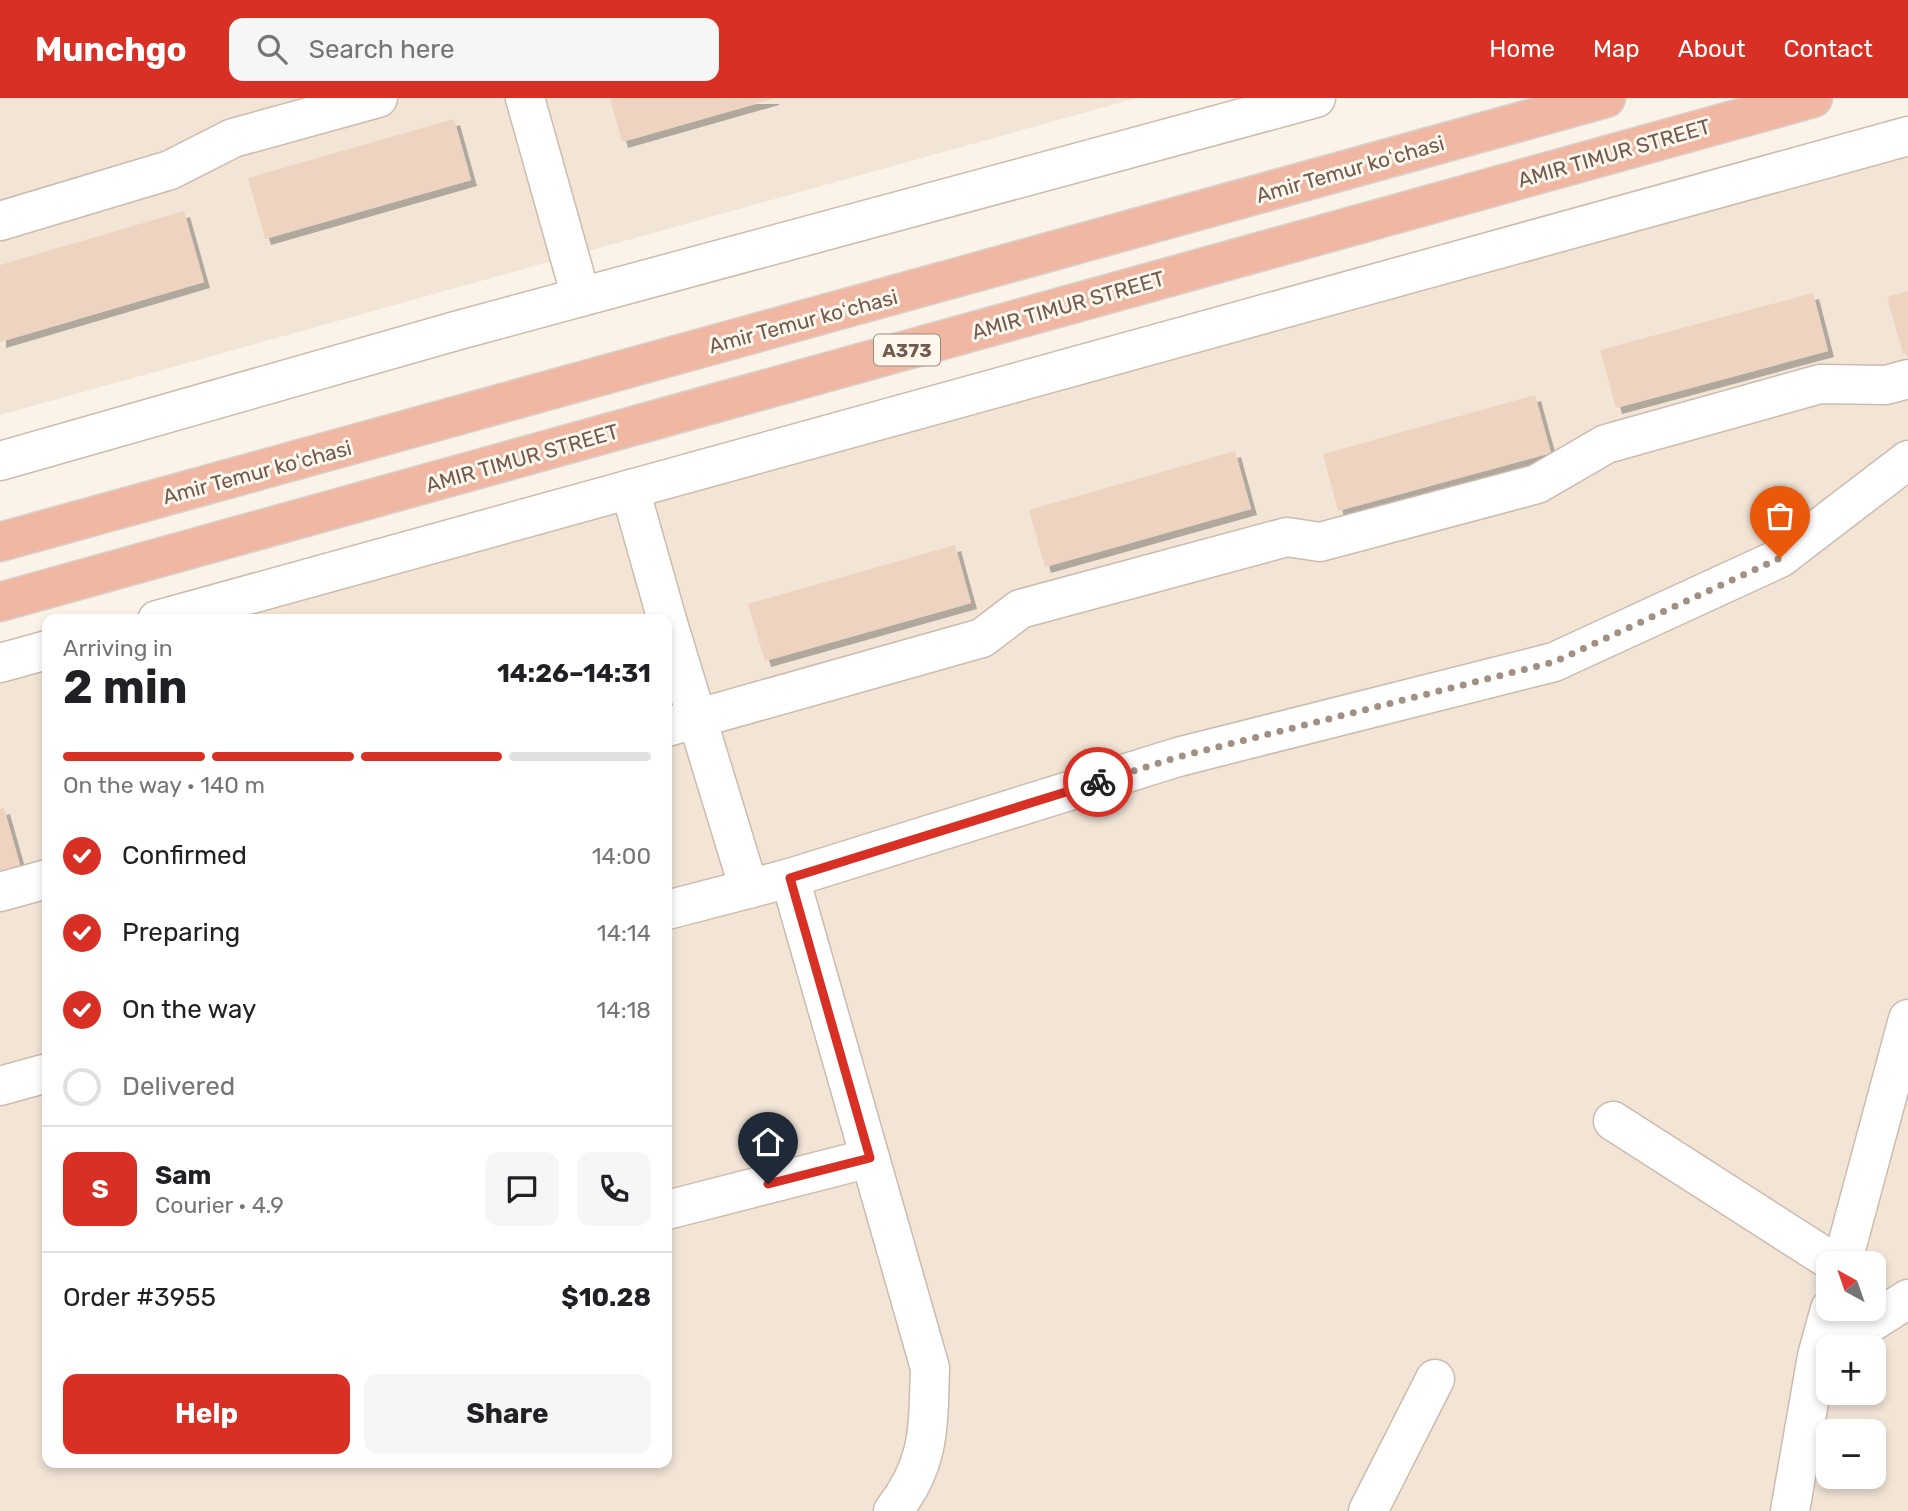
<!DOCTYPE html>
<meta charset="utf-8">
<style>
body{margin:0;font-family:Rubik,sans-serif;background:#f6f6f6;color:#202124;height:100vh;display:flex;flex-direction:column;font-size:26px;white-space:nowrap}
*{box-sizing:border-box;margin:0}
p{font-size:23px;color:#757577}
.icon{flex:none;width:38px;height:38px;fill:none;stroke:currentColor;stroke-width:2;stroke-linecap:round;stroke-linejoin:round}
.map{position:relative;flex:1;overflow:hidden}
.drawer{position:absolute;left:42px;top:516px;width:630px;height:854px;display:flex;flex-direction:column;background:#fff;border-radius:14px;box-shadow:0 4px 10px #0003}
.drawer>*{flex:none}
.needle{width:46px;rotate:320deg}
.controls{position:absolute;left:1816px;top:1153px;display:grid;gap:14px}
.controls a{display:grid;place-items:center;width:70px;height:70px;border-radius:14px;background:#fff;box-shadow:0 4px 10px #0003;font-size:35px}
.pin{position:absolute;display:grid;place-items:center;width:60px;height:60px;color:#fff;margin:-72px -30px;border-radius:50% 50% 50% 0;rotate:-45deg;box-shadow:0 0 7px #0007}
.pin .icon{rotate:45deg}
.courier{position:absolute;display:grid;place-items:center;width:70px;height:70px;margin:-35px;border:5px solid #d93025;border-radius:50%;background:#fff;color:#222;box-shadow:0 2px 9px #0007}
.headline em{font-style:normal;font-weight:700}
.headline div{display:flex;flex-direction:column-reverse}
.headline{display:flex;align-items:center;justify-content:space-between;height:119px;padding:0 21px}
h1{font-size:46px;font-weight:700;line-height:52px}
.bar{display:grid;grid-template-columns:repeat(4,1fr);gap:10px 7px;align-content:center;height:84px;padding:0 21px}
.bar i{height:9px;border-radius:5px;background:#e0e0e0}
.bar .selected{background:#d93025}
.bar p{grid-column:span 4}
.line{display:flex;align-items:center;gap:18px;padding:0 21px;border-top:2px solid #e0e0e0}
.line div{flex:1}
.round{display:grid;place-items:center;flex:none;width:74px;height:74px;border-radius:14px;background:#f6f6f6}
ol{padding:0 21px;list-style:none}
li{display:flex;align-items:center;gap:21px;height:77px}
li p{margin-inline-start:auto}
li .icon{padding:7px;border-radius:50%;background:#d93025;color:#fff;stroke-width:4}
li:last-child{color:#757577}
li i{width:38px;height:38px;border:4px solid #e0e0e0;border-radius:50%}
.cta{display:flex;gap:14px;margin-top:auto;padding:14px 21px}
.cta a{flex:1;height:80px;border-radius:14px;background:#d93025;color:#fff;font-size:28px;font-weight:700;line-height:80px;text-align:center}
.cta a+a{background:#f6f6f6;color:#202124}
header{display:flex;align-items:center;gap:42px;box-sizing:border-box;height:98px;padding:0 35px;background:#d93025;color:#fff}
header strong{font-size:33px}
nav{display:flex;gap:38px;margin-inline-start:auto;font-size:24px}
.search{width:490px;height:63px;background:#f6f6f6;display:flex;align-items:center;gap:18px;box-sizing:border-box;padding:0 24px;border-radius:14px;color:#757577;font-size:26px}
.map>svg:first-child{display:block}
.residential{fill:#f2e5d6;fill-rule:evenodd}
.building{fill:#eed3c1;filter:url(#shadow)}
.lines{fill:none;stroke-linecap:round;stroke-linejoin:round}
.minor-casing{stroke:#ccbbae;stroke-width:41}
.highway-casing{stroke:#d8d1cd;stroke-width:41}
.minor{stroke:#fff;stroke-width:38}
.highway{stroke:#f0b8a3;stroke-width:38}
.done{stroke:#a29083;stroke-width:7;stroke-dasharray:0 12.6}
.route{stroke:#d93025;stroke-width:9}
.labels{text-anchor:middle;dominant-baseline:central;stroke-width:6;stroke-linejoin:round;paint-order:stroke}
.shield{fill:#fef7ed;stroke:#9c8a7d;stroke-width:2}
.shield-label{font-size:19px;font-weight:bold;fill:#725b4d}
.street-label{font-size:21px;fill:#725b4d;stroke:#fef7ed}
</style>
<header>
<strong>Munchgo</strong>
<div class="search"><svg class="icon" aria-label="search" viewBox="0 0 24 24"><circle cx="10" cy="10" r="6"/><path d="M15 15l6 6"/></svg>Search here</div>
<nav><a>Home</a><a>Map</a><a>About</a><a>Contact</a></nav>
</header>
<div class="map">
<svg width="1908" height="1413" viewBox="0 0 1908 1413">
<defs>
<filter id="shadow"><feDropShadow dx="6" dy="6" stdDeviation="0" flood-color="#0004"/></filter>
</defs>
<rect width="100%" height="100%" fill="#fbf3e7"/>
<g class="residential">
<polygon points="0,0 1137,0 0,317"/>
<path d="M1908 38V1413H0V565L47 552V1365H667V522L157 521ZM1829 1166H1874V1211H1829ZM1829 1250H1874V1295H1829ZM1829 1334H1874V1379H1829Z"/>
</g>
<g class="building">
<polygon points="610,0 773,0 773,1 622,44"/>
<polygon points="454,21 471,82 265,141 248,80"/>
<polygon points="184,113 204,184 0,244 0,167"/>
<polygon points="1908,193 1908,255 1903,256 1887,199"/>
<polygon points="1813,195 1828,253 1616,310 1600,252"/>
<polygon points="1535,297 1551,355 1338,413 1323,356"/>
<polygon points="1235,353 1251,411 1045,469 1029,412"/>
<polygon points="955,447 971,505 765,563 748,506"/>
<polygon points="4,710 20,767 0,773 0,711"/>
</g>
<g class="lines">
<g class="minor-casing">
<g id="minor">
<polyline points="525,0 581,199"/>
<polyline points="0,123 170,72 233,40 378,0"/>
<polyline points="0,363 459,232 1316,0"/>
<polyline points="630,391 667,522"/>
<polyline points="157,522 1908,38"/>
<polyline points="667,522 749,791"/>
<polyline points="0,565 47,552"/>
<polyline points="667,629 982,540 1020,511 1287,439 1320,444 1537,386 1606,346 1820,286 1886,287 1908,281"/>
<path d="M790 780 930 1270C928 1328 931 1365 893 1413"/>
<polyline points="0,794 47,781"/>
<polyline points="667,812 790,780 1178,659 1554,564 1780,460 1908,362"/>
<polyline points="0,988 47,975"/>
<polyline points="1613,1023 1836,1166"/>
<polyline points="667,1112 870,1060"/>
<polyline points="1842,1166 1908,921"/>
<polyline points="1831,1250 1908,1201"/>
<polyline points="1368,1413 1435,1281"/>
<polyline points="1790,1413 1817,1258 1830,1211"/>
</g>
</g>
<g class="highway-casing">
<g id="highway">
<polyline points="0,444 1606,0"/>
<polyline points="0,504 1813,0"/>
</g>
</g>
<use href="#minor" class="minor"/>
<use href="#highway" class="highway"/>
</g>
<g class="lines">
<polyline class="done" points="1098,684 1178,659 1554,564 1780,460"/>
<polyline class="route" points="768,1086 870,1060 790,780 1098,684"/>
</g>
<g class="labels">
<rect class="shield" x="874" y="236.5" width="66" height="31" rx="5"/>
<g class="shield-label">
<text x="907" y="252">A373</text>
</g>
<g class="street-label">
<text transform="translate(1614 55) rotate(-16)">AMIR TIMUR STREET</text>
<text transform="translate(1350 71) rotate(-16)">Amir Temur koʻchasi</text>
<text transform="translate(1068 207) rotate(-16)">AMIR TIMUR STREET</text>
<text transform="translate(803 223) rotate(-15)">Amir Temur koʻchasi</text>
<text transform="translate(522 360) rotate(-16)">AMIR TIMUR STREET</text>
<text transform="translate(257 374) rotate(-15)">Amir Temur koʻchasi</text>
</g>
</g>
</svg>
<div class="controls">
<a><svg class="needle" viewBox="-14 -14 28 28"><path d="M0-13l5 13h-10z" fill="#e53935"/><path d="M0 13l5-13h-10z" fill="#757577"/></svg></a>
<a>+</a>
<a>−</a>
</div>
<div class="pin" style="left:1780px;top:460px;background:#ea580c"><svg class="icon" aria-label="bag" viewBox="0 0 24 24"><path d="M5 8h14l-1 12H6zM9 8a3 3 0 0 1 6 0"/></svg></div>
<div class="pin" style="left:768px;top:1086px;background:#1f2937"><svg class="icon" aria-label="home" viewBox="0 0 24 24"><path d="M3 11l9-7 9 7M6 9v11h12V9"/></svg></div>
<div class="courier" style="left:1098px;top:684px"><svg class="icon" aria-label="bike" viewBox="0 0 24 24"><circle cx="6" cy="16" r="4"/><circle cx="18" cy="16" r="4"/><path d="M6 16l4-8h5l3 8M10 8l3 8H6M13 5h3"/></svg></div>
<section class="drawer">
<div class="headline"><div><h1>2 min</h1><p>Arriving in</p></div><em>14:26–14:31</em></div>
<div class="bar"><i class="selected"></i><i class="selected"></i><i class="selected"></i><i></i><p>On the way · 140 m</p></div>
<ol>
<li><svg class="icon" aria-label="check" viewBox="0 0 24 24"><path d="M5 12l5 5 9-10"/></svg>Confirmed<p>14:00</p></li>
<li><svg class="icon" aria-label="check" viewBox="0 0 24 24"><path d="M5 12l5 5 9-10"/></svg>Preparing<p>14:14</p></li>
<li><svg class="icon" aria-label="check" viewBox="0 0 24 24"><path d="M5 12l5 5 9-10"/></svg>On the way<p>14:18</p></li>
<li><i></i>Delivered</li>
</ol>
<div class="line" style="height:126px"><b class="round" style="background:#d93025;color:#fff">S</b><div><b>Sam</b><p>Courier · 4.9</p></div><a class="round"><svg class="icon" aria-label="chat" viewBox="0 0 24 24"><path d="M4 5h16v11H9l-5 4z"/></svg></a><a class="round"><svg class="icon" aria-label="phone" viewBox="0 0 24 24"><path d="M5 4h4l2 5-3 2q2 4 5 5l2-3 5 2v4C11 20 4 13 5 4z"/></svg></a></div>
<div class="line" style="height:91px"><div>Order #3955</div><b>$10.28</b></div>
<div class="cta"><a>Help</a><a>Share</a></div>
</section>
</div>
